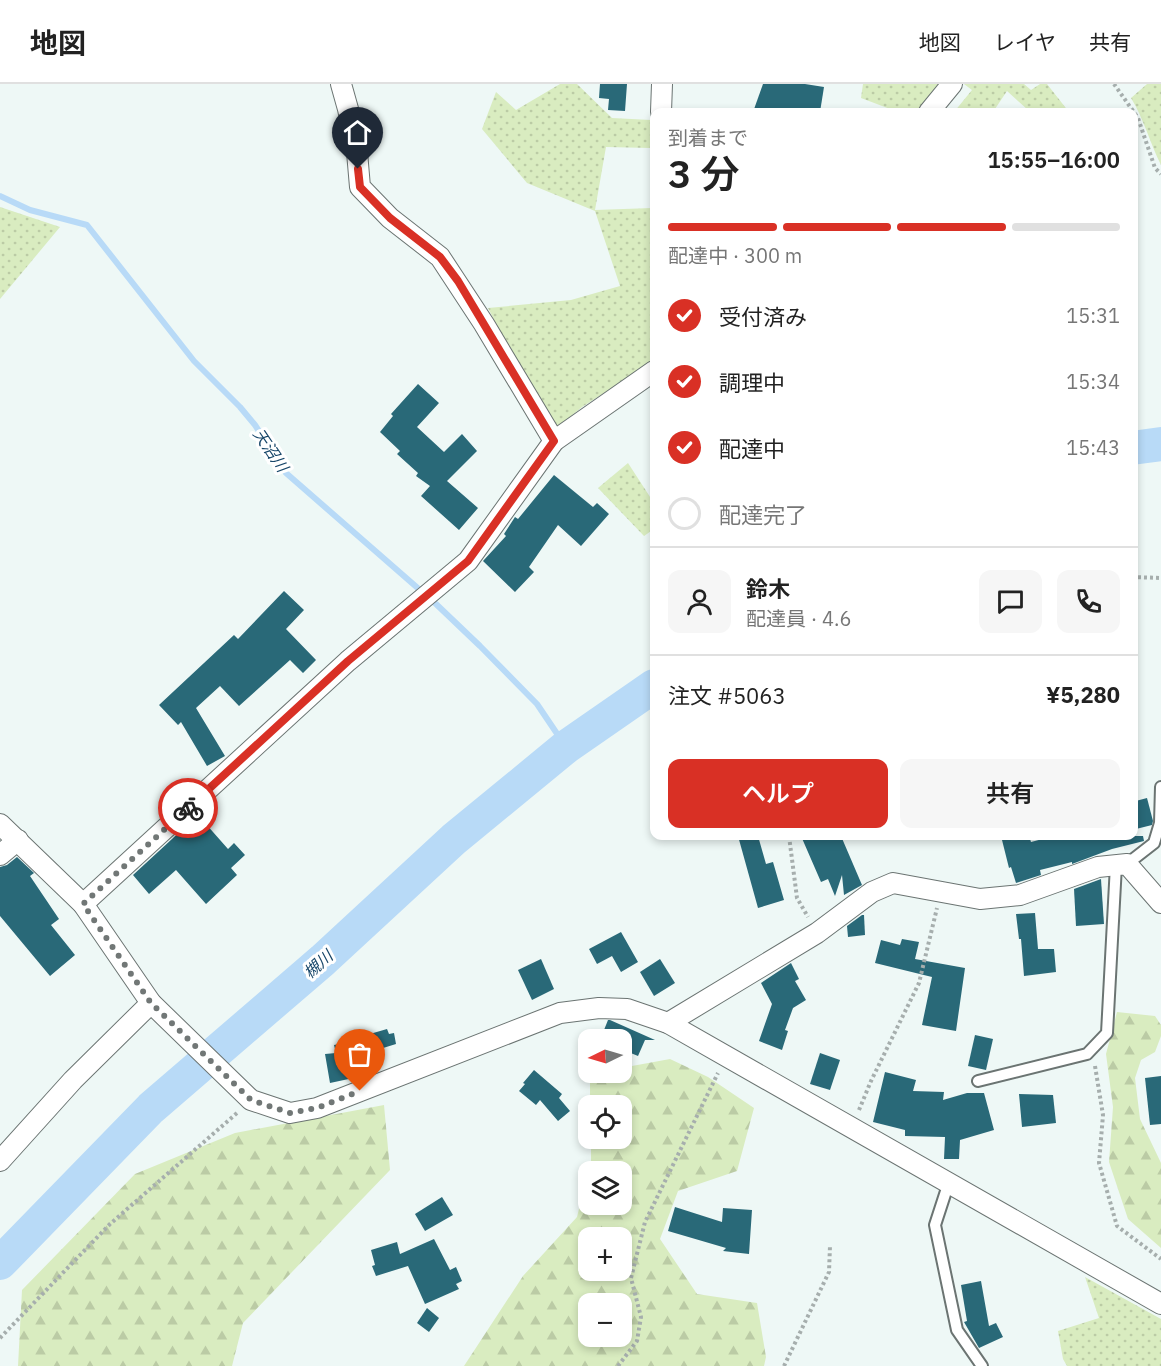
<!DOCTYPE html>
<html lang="ja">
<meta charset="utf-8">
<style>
body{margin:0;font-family:"IBM Plex Sans","Noto Sans JP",sans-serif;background:#f6f6f6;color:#222;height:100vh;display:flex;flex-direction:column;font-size:22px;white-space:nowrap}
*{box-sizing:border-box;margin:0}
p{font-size:20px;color:#767676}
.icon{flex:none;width:33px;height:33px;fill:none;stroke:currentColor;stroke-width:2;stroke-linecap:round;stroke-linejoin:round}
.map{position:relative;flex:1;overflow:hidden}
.sheet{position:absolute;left:650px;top:24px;width:488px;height:732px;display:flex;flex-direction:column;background:#fff;border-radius:12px;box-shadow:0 3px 9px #0003}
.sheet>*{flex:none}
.needle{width:39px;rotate:265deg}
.fabs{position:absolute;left:578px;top:945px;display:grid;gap:12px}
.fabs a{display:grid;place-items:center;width:54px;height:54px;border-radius:12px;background:#fff;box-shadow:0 3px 9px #0003;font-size:30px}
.pin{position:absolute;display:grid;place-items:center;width:51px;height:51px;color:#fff;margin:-62px -26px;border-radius:50% 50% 50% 0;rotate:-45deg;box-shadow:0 0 6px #0007}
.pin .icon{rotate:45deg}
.courier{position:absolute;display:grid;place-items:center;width:60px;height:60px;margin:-30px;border:4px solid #d93025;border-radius:50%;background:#fff;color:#222;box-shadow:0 2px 8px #0007}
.summary em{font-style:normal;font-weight:600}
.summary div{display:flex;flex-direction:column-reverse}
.summary{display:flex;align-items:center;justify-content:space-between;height:102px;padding:0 18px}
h1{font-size:39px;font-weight:600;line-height:45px}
.bar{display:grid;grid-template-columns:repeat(4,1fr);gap:9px 6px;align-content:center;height:72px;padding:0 18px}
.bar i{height:8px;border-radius:4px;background:#e0e0e0}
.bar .active{background:#d93025}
.bar p{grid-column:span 4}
.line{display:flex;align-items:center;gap:15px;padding:0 18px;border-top:2px solid #e0e0e0}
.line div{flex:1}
.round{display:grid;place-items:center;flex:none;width:63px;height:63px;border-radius:12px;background:#f6f6f6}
ol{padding:0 18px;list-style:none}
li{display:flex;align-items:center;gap:18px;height:66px}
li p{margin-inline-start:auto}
li .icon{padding:6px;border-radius:50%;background:#d93025;color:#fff;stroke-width:4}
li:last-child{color:#767676}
li i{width:33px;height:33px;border:3px solid #e0e0e0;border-radius:50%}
.button{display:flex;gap:12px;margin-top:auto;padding:12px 18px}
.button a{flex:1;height:69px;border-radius:12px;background:#d93025;color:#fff;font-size:24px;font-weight:600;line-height:69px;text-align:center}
.button a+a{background:#f6f6f6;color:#222}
header{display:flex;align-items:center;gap:36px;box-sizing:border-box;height:84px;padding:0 30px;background:#fff;border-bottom:2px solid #e0e0e0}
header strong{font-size:28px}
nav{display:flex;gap:33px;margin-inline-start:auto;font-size:21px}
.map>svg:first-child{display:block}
.grass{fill:url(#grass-dots)}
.forest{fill:url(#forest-firs);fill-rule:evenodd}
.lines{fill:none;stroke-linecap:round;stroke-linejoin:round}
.stream{stroke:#b8daf7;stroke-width:6}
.river{stroke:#b8daf7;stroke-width:34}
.building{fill:#296978}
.lane-casing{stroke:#6b7472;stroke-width:14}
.street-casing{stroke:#6b7472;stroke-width:22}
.path{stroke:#a6aead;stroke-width:4;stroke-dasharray:3 3;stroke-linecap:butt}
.lane{stroke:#fff;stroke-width:10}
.street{stroke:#fff;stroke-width:20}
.done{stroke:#717776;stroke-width:6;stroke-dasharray:0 10.8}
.route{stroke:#d93025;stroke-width:8}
.labels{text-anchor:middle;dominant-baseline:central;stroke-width:6;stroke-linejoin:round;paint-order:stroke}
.water-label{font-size:16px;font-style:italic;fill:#174669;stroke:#fff}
</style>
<header>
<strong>地図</strong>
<nav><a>地図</a><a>レイヤ</a><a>共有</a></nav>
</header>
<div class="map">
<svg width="1161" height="1282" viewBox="0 0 1161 1282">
<defs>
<pattern id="grass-dots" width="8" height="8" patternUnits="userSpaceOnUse" patternTransform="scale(1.5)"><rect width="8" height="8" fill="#d9ecc0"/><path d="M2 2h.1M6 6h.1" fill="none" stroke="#bbcba5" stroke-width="1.8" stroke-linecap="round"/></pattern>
<pattern id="forest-firs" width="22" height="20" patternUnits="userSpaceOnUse" patternTransform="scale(1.5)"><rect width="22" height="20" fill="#d9ecc0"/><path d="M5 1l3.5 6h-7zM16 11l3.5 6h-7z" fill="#bbcba5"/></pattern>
</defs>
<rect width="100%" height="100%" fill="#eef8f6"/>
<g class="grass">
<polygon points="560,0 577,0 612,34 651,36 650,64 606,63 595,126 652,124 654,138 654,277 582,323 559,342 550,343 488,224 571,216 620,202 595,127 527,99 482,45 496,8 516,26"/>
<polygon points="863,0 939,0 917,28 898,28 861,14"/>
<polygon points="964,0 1024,0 1031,6 1040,0 1047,0 1069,28 1027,28 1028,26 1007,7 993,28 954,28 972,6"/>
<path d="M1147 0H1161V81C1150 59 1144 35 1131 14Z"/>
<polygon points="0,123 60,143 0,215"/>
<polygon points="628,379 654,419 654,445 644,452 598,404"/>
<polygon points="1085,1193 1161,1235 1161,1282 1067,1282 1063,1275 1058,1247 1099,1234"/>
</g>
<g class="forest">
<polygon points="1117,928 1155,932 1161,941 1161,952 1155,968 1141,976 1135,994 1140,1035 1161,1079 1161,1164 1128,1135 1109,1078 1113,1023 1106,970"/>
<path d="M670 975 708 993 754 1024 737 1087 678 1107 660 1155 697 1210 757 1219 766 1273 764 1282H464L523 1192 577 1133 588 1088V1120H621V1088L588 1087 591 1077V1055L621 1054V1022L590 1021V989L621 988V984ZM588 1154H621V1186H588ZM588 1220H621V1252H588Z"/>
<polygon points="384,1021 390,1086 243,1239 232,1282 18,1282 22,1206 135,1090 235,1049"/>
</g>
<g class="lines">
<polyline class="stream" points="0,112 30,126 87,141 194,277 240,323 255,341 286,389 436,520 480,562 537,620 566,663"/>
<g class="river">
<polyline points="1132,364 1161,360"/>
<polyline points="0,1179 151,1024 323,876 454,755 566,663 654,602"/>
</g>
</g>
<g class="building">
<polygon points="600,0 627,0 625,27 608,26 609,15 599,14"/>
<polygon points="763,0 805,0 824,3 820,28 753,28"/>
<polygon points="418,300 439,319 417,343 444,368 462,350 477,367 447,397 478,424 459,446 421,412 430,402 416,392 418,389 397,370 400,367 380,348 393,332 391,330"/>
<polygon points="554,391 593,423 597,419 609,430 581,462 558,441 529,483 534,488 515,508 483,477 506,452 504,450 515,433 518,435"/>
<polygon points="284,507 304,526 286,545 316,576 303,589 290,576 239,622 220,602 196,624 225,672 207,682 181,638 178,641 159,621 234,551 238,555"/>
<polygon points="1147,714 1153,737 1152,741 1132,746 1132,718"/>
<polygon points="198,731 228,765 234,759 245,771 231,784 237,791 206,820 176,786 149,810 133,791"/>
<polygon points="738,752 758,752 766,780 773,778 784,816 758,824"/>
<polygon points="801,752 841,752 862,801 844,811 842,791 835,812 828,795 821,798"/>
<polygon points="1001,752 1029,752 1031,758 1054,752 1143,752 1144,757 1112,765 1072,780 1072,778 1040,786 1041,791 1016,799 1011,783 1009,784"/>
<polygon points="17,773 34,789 30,792 59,835 51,841 75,871 50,892 0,832 0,783 7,781"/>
<polygon points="1101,795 1104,840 1076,842 1074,805"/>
<polygon points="1035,829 1038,865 1054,865 1056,888 1024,892 1021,855 1019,855 1016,830"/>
<polygon points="862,831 864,831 865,851 848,853 847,842"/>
<polygon points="621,848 638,878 621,888 612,872 597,880 589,865"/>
<polygon points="902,855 919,858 915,875 965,884 956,947 922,941 932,893 875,879 881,856 900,861"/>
<polygon points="541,875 554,905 532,916 518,886"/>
<polygon points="660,875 675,899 654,912 640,888"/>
<polygon points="791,879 799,895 795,897 806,916 793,924 785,946 788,947 782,966 759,957 772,920 761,899"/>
<polygon points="608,936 610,936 655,956 645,956 638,972 621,965 621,956 600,956"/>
<polygon points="387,945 389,950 394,949 396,960 354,973 358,993 330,999 325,970 336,969 334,961 364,955 363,952"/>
<polygon points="975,951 993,955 986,986 968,982"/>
<polygon points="820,969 840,976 830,1006 810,1000"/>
<polygon points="534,986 562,1010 559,1014 570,1027 558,1037 540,1016 536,1021 519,1007 525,1000 523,999"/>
<polygon points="885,988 916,996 913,1007 944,1008 943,1016 967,1009 984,1009 994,1046 960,1056 959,1075 944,1075 945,1053 905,1052 905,1046 873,1038"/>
<polygon points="1161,992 1161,1040 1150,1041 1145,994"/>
<polygon points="1019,1010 1053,1011 1056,1039 1022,1043"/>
<polygon points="442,1113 453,1131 425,1147 415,1130"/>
<polygon points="675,1123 722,1138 723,1124 752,1126 749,1170 723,1167 726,1164 668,1147"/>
<polygon points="434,1155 450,1186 456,1183 462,1197 456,1200 459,1205 425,1220 408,1182 376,1192 372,1182 375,1181 371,1166 397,1158 400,1170"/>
<polygon points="981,1197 989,1242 996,1239 1003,1253 979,1264 964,1238 967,1237 961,1201"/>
<polygon points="427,1224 439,1234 429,1248 417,1239"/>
</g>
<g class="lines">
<g class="lane-casing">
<g id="lane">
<polyline points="1127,780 1154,759 1160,739 1161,703"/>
<polyline points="978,997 1087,970 1107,949 1116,781"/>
<polyline points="949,1098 935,1141 957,1246 982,1282"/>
</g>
</g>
<g class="street-casing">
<g id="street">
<polyline points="341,0 348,25 357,68 360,103 390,134 440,173 484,240 554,357"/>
<polyline points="661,28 662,0"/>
<polyline points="929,28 952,0"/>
<polyline points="0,740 83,820 151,919 251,1016 290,1029 317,1024 560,929 599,924 627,925 668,939 1161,1220"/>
<polyline points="0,771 18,756"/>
<polyline points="83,820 348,577 468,477 554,357 654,287"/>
<polyline points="668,939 817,849 872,808 893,799 980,815 1020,811 1098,783 1127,780 1161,819"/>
<polyline points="0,1077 73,996 151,919"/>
</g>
</g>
<g class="path">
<polyline points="1114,0 1138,34 1155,84 1161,90"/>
<polyline points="1132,493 1161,494"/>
<polyline points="789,752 797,814 808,833"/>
<polyline points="1095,982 1103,1031 1099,1079 1117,1142 1161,1175"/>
<polyline points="859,1026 871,997 919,899 937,824"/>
<polyline points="0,1254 110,1140 237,1029"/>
<polyline points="618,1282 637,1257 641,1233 631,1194 645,1138 718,989"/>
<polyline points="784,1282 829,1188 830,1162"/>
</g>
<use href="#lane" class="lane"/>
<use href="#street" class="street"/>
</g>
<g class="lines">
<polyline class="done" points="188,724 83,820 151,919 251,1016 290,1029 317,1024 360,1007"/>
<polyline class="route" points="188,724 348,577 468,477 554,357 458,197 440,173 390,134 360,103 358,85"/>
</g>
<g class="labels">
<g class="water-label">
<text transform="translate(271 366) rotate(56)">天沼川</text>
<text transform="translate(318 880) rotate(-42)">槻川</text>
</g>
</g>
</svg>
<div class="fabs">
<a><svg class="needle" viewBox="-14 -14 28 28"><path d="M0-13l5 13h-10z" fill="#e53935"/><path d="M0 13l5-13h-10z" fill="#767676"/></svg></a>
<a><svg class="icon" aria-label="locate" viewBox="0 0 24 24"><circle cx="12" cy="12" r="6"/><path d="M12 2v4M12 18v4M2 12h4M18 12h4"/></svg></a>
<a><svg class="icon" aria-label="layers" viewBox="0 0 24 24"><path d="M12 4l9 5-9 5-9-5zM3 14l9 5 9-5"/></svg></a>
<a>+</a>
<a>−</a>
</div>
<div class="pin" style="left:360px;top:1007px;background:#ea580c"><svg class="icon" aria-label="bag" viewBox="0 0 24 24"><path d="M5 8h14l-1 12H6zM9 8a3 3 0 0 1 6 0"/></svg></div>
<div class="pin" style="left:358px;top:85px;background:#1f2937"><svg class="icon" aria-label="home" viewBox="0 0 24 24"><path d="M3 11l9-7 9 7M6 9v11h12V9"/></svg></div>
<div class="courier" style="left:188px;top:724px"><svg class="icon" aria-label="bike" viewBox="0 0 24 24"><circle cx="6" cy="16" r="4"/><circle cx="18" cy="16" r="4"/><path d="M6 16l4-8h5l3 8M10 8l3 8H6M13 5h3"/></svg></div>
<section class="sheet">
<div class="summary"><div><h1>3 分</h1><p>到着まで</p></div><em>15:55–16:00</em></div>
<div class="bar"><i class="active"></i><i class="active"></i><i class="active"></i><i></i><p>配達中 · 300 m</p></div>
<ol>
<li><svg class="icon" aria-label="check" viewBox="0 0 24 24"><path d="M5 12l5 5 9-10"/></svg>受付済み<p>15:31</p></li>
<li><svg class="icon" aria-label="check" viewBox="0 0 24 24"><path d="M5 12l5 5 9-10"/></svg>調理中<p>15:34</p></li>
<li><svg class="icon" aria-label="check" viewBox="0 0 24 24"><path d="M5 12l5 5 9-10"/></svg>配達中<p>15:43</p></li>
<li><i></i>配達完了</li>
</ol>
<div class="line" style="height:108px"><a class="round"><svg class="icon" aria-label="person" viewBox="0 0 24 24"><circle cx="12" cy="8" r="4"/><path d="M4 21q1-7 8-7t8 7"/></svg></a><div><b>鈴木</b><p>配達員 · 4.6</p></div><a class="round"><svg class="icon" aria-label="chat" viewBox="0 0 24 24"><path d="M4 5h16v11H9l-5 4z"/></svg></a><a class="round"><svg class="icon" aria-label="phone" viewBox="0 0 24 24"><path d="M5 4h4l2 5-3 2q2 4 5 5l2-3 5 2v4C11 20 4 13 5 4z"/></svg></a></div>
<div class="line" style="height:78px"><div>注文 #5063</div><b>¥5,280</b></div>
<div class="button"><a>ヘルプ</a><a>共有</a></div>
</section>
</div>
